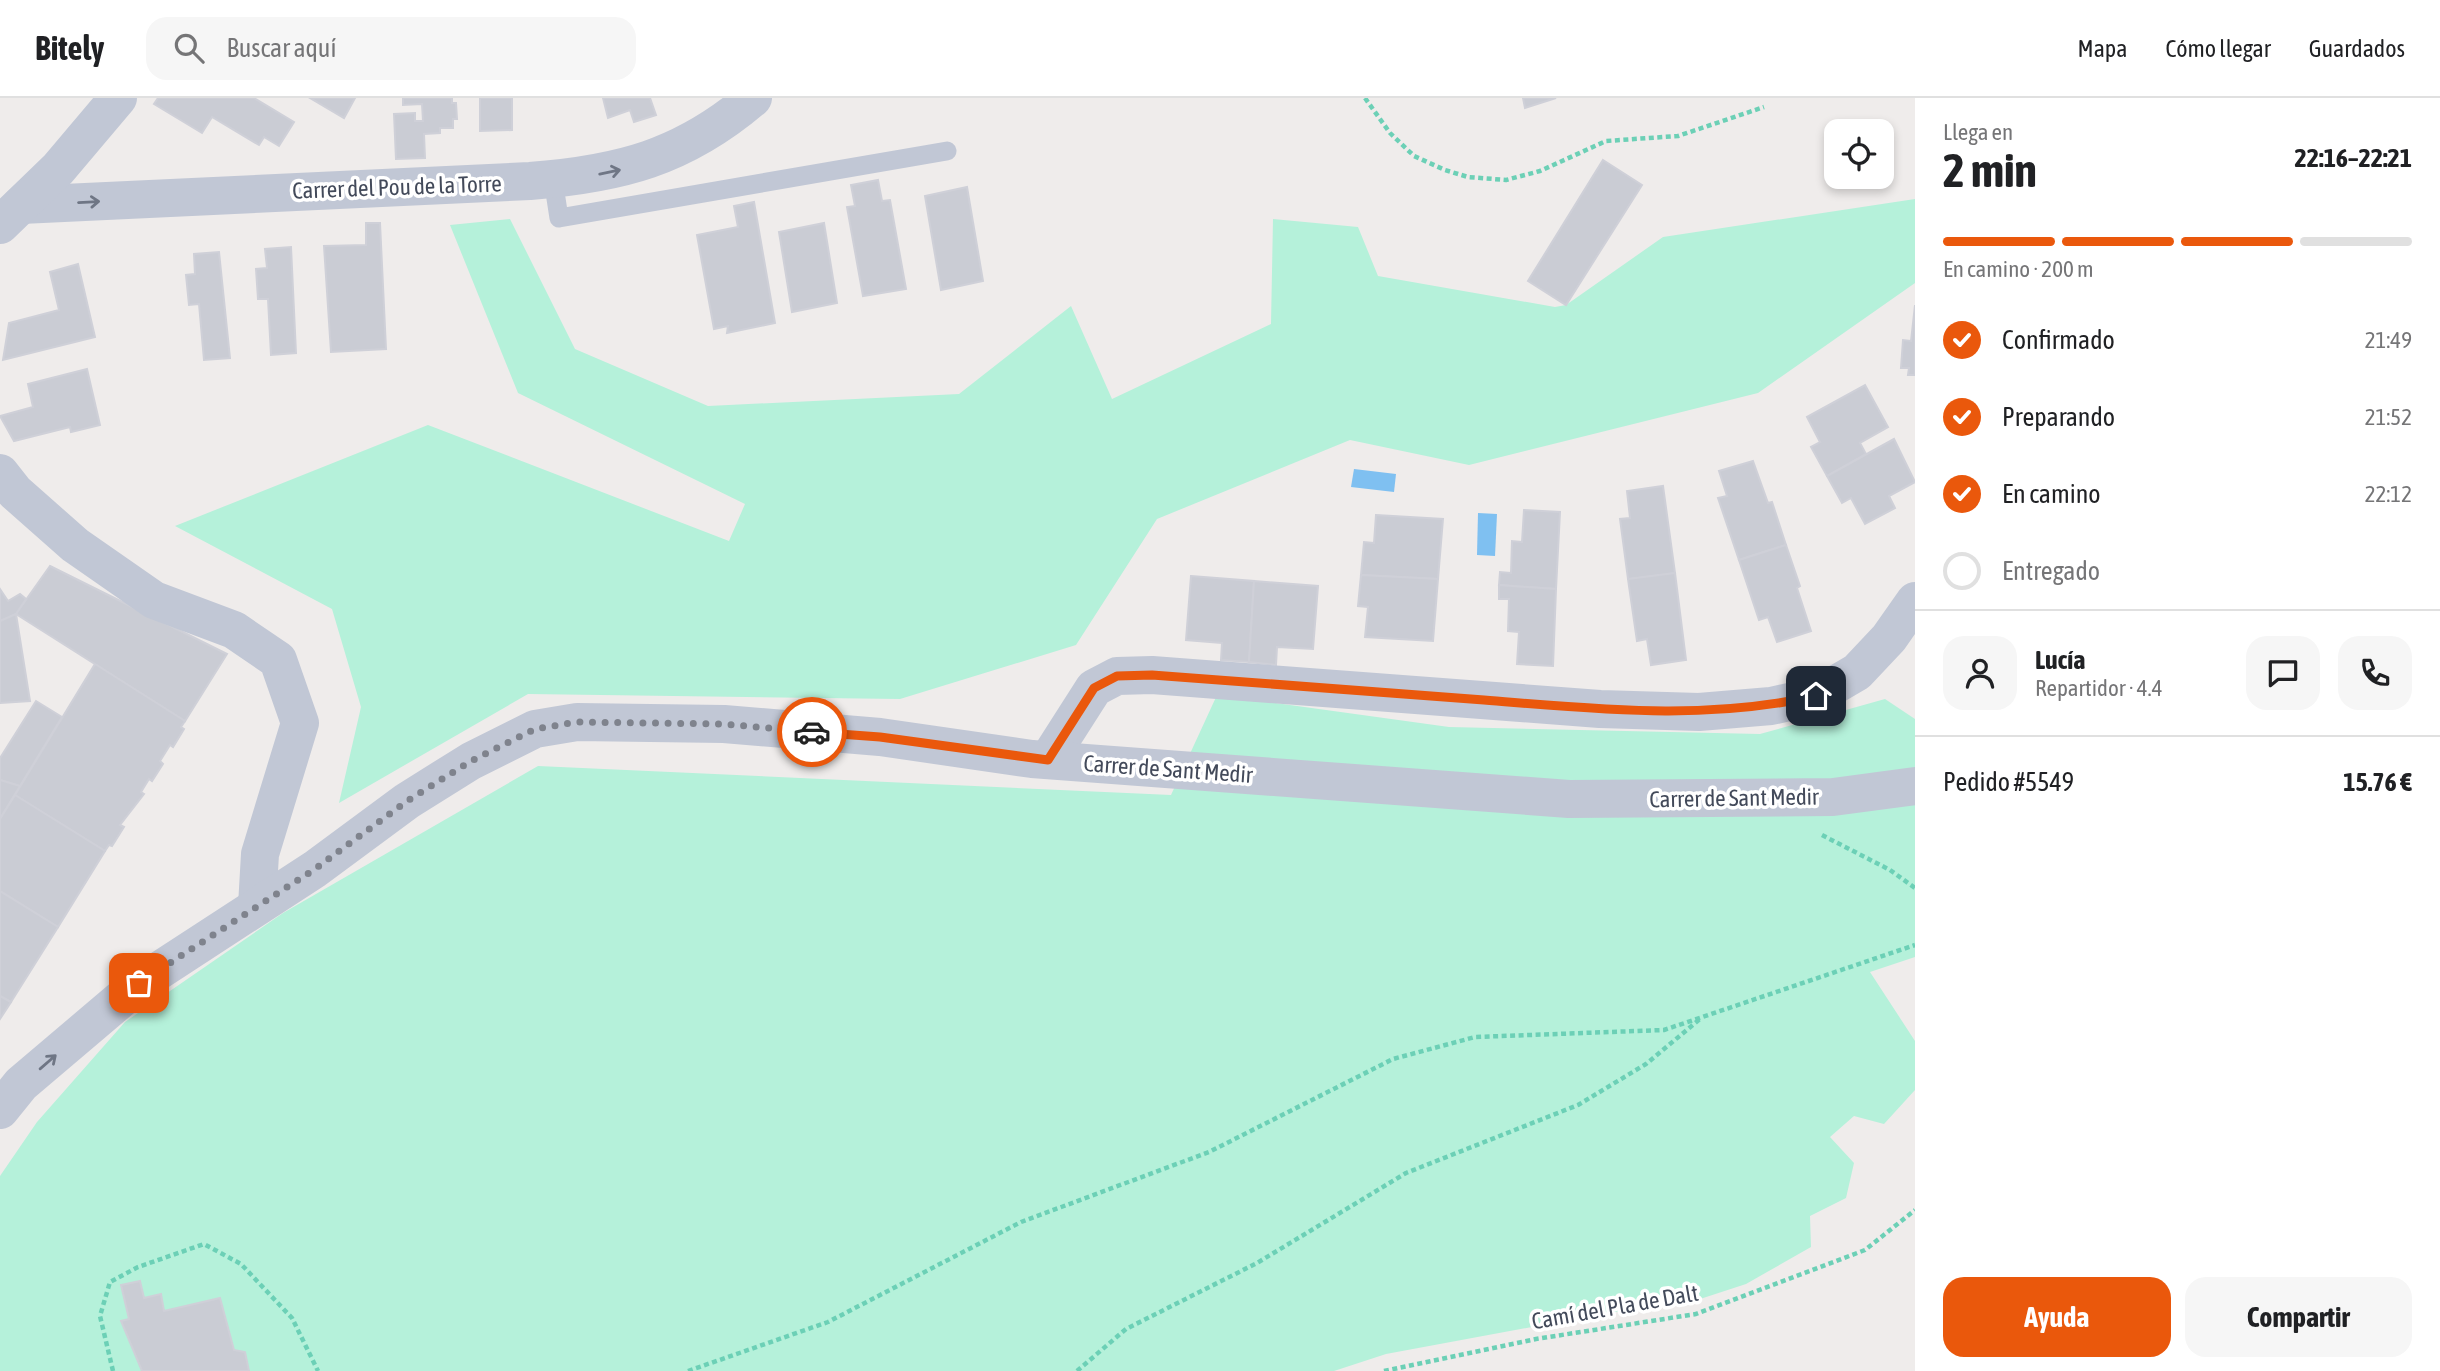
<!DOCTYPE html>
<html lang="es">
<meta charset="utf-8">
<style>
body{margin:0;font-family:"Asap Condensed",sans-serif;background:#f6f6f6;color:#202124;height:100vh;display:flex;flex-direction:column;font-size:26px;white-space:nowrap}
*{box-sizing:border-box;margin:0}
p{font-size:23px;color:#757577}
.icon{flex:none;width:38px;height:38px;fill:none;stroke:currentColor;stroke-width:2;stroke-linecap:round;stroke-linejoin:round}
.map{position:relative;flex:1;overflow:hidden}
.sheet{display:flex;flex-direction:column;background:#fff;width:525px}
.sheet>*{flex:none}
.buttons{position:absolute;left:1824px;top:21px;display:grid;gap:14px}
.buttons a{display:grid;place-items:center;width:70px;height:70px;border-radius:14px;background:#fff;box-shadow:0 4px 10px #0003;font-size:35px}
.pin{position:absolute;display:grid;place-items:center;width:60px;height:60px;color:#fff;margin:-30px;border-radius:14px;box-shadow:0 4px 10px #0006}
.courier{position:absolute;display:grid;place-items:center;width:70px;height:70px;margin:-35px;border:5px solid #ea580c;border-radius:50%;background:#fff;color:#222;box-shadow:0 2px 9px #0007}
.head em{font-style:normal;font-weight:700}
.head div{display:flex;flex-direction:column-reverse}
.head{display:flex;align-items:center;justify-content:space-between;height:119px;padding:0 28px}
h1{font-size:46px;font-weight:700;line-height:52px}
.bar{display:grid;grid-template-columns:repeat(4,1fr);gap:10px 7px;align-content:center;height:84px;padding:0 28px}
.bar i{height:9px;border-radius:5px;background:#e0e0e0}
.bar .current{background:#ea580c}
.bar p{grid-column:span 4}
.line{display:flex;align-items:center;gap:18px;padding:0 28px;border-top:2px solid #e0e0e0}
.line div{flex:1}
.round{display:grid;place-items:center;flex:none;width:74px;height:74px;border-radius:21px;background:#f6f6f6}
ol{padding:0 28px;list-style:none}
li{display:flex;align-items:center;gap:21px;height:77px}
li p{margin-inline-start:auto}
li .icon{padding:7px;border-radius:50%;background:#ea580c;color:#fff;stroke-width:4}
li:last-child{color:#757577}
li i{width:38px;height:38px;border:4px solid #e0e0e0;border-radius:50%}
.primary-button{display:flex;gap:14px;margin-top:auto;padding:14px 28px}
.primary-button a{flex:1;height:80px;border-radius:21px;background:#ea580c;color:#fff;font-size:28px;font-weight:700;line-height:80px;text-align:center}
.primary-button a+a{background:#f6f6f6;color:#202124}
header{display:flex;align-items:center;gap:42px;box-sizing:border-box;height:98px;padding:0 35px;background:#fff;border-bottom:2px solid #e0e0e0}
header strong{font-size:33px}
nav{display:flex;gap:38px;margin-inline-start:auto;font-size:24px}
.search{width:490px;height:63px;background:#f6f6f6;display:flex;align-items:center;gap:18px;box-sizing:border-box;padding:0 24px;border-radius:21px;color:#757577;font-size:26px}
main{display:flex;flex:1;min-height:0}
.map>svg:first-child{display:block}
.green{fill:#b5f1da}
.water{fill:#7fc0f1}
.building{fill:#caccd4;stroke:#cfd0d8;stroke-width:2}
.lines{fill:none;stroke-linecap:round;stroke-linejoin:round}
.path{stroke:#6cd0b6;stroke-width:4.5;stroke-dasharray:5 3.5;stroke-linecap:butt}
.service{stroke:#c1c7d5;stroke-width:19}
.minor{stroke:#c1c7d5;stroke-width:38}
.oneway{stroke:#6f7685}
.done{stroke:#7f838d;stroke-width:7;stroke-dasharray:0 12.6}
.route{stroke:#ea580c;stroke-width:9}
.labels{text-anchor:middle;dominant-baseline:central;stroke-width:7;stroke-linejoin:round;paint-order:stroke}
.street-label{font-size:23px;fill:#434a5a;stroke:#fff}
</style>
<header>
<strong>Bitely</strong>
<div class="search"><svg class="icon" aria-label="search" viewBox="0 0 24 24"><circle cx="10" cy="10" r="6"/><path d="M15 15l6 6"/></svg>Buscar aquí</div>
<nav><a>Mapa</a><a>Cómo llegar</a><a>Guardados</a></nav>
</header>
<main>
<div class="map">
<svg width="1915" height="1273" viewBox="0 0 1915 1273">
<rect width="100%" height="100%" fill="#efeceb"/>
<g class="green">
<polygon points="1915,101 1915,185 1758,295 1469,367 1350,342 1157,421 1076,547 900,601 528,596 339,705 361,609 332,511 175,428 428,327 729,443 745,406 518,295 450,127 510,121 575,251 708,308 959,296 1071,208 1112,301 1271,226 1273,121 1358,129 1378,178 1555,209 1566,207 1663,139"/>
<polygon points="1217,597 1449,629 1760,636 1885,601 1915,621 1915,859 1870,874 1915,943 1915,992 1884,1026 1854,1018 1830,1039 1854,1065 1846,1100 1810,1118 1811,1149 1746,1186 1694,1203 1607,1215 1386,1256 1334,1273 0,1273 0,1078 37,1024 125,924 283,815 538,668 1171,697"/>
</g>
<g class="water">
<polygon points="1354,371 1396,376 1394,394 1351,389"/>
<polygon points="1478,415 1497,416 1495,458 1477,457"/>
</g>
<g class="building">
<polygon points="158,0 254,0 294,24 279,48 264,39 259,47 212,19 202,35 154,6"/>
<polygon points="310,0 355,0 344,20"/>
<polygon points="403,0 452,0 452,5 456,5 457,21 453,21 453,30 440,30 440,35 424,36 425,60 396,61 394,16 415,15 415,23 423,23 422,6 403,7"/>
<polygon points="480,0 512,0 512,32 480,33"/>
<polygon points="603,0 650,0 656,17 634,24 630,12 608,20"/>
<polygon points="1523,0 1556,0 1525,10"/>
<polygon points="1603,62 1642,87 1566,207 1528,183"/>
<polygon points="878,82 882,103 890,102 906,191 863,198 847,109 855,108 851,87"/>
<polygon points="967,89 983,183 941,192 925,98"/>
<polygon points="754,104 775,225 727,235 728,228 714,231 697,137 738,129 734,108"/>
<polygon points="366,125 380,125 386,251 331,254 324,148 366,147"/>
<polygon points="824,125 837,205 792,214 779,134"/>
<polygon points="291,149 296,255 271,257 268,201 258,201 256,171 267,170 265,151"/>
<polygon points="219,154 230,260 204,262 199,206 189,207 186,177 195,176 194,156"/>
<polygon points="78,166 95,239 3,262 9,225 59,212 50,174"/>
<polygon points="1915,207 1915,277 1908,277 1909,270 1901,270 1903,242 1911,243"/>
<polygon points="87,271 100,327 71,334 70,329 14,343 0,318 33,309 28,286"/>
<polygon points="1865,287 1888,329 1860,345 1866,356 1827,378 1811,349 1820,344 1807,319"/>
<polygon points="1894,341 1915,384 1889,398 1895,410 1865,426 1851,400 1842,405 1827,378"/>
<polygon points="1753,363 1768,405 1772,404 1786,447 1739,462 1718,400 1727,398 1719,373"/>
<polygon points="1663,388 1675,475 1628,481 1620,421 1630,420 1627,393"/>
<polygon points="1524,412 1560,414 1556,491 1499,487 1500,474 1511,475 1512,443 1522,444"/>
<polygon points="1376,417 1443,421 1438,481 1361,477 1364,444 1374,445"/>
<polygon points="1786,447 1800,488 1797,490 1811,533 1777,544 1768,519 1759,522 1739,462"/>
<polygon points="50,468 227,556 185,623 16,516"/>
<polygon points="1675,475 1686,562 1651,567 1647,541 1637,543 1628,481"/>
<polygon points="1361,477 1438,481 1433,543 1365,539 1368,509 1358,508"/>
<polygon points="1191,478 1254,483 1249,564 1221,562 1222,545 1186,542"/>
<polygon points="1254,483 1318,488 1313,551 1277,549 1276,567 1249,564"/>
<polygon points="1499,487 1556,491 1553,568 1517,566 1519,534 1508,533 1509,501 1499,501"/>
<polygon points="0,491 8,503 20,496 26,501 16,516 0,523"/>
<polygon points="16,516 30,603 0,605 0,523"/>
<polygon points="95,566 185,623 181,629 184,631 173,649 170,647 160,663 163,666 152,683 149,681 141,694 144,696 120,727 124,729 112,748 109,747 105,753 15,697"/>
<polygon points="36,603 62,619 20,688 0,682 0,660"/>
<polygon points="0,682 20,688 0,721"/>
<polygon points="15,697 105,753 58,829 0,793 0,721"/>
<polygon points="0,793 58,829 11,904 0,898"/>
<polygon points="0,898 11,904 0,921"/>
<polygon points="140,1183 144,1200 161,1196 164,1213 220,1200 234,1252 245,1254 249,1273 142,1273 121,1223 129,1221 121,1187"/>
</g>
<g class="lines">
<g class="path">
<polyline points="1365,0 1390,35 1414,58 1445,72 1468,79 1506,82 1540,73 1606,43 1678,38 1764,9"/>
<polyline points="1822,737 1890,772 1915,790"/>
<polyline points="113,1273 100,1218 110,1184 138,1169 204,1146 241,1166 292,1220 318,1273"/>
<polyline points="688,1273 828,1224 1021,1124 1209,1054 1393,961 1475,939 1664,932 1915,847"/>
<polyline points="1077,1273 1126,1231 1257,1165 1406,1075 1578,1007 1646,966 1700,921"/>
<polyline points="1384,1273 1536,1241 1696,1216 1865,1152 1915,1112"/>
</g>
<polyline class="service" points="553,81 559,120 947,53"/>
<g class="minor">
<path d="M21 107 530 83C619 76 683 60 753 0"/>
<polyline points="0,127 58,71 118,0"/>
<polyline points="0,375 15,394 75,447 154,502 234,532 278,562 300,625 260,756 257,808"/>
<polyline points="1048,662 1094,590 1117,578 1152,577 1600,611 1699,614 1771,608 1816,598 1857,574 1889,540 1915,503"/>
<polyline points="0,1012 21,986 140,885 315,771 407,703 471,663 535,631 577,624 724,626 880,639 1032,661 1569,701 1833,699 1915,688"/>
</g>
</g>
<defs><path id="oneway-shaft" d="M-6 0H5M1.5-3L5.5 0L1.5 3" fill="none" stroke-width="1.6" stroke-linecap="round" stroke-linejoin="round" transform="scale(1.75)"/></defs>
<g class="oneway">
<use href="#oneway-shaft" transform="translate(610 74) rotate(-12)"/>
<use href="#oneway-shaft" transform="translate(89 104) rotate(-3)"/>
<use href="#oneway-shaft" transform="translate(48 964) rotate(-41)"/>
</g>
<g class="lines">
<polyline class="done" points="139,885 315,771 407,703 471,663 535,631 577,624 724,626 812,634"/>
<path class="route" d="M812 634 880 639 1048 662 1094 590 1117 578 1152 577C1263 586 1374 594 1484 602 1598 611 1704 623 1816 598"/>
</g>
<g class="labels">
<g class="street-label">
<text transform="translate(397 89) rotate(-2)">Carrer del Pou de la Torre</text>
<text transform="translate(1168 671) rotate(4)">Carrer de Sant Medir</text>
<text transform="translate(1734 700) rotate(-1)">Carrer de Sant Medir</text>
<text transform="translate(1615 1209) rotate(-10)">Camí del Pla de Dalt</text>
</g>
</g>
</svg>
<div class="buttons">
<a><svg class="icon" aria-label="locate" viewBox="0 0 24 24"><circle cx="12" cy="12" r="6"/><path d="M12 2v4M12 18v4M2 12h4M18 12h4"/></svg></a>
</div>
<div class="pin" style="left:139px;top:885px;background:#ea580c"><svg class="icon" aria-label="bag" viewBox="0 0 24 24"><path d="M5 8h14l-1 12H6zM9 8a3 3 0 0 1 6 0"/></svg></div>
<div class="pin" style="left:1816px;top:598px;background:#1f2937"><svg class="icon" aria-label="home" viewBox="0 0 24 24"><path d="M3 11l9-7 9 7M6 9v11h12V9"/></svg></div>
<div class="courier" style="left:812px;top:634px"><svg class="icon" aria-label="car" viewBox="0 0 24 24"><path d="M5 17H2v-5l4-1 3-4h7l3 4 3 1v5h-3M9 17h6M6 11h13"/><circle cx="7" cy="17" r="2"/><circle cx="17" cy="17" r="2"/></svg></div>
</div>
<section class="sheet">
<div class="head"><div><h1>2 min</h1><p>Llega en</p></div><em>22:16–22:21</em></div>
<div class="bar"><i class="current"></i><i class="current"></i><i class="current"></i><i></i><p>En camino · 200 m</p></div>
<ol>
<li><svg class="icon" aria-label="check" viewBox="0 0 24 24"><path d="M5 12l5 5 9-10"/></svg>Confirmado<p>21:49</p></li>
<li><svg class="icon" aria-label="check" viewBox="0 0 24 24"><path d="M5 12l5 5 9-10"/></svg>Preparando<p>21:52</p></li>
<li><svg class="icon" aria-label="check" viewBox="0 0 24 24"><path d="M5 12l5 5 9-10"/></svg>En camino<p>22:12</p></li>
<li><i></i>Entregado</li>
</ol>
<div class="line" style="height:126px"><a class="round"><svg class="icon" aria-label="person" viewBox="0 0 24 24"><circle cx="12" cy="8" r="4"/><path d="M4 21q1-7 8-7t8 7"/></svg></a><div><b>Lucía</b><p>Repartidor · 4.4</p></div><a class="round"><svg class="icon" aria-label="chat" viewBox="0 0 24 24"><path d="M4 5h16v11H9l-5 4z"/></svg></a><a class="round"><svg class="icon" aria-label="phone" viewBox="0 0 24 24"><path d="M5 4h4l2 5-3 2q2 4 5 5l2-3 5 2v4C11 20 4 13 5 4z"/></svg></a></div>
<div class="line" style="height:91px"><div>Pedido #5549</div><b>15.76 €</b></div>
<div class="primary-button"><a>Ayuda</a><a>Compartir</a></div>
</section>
</main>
